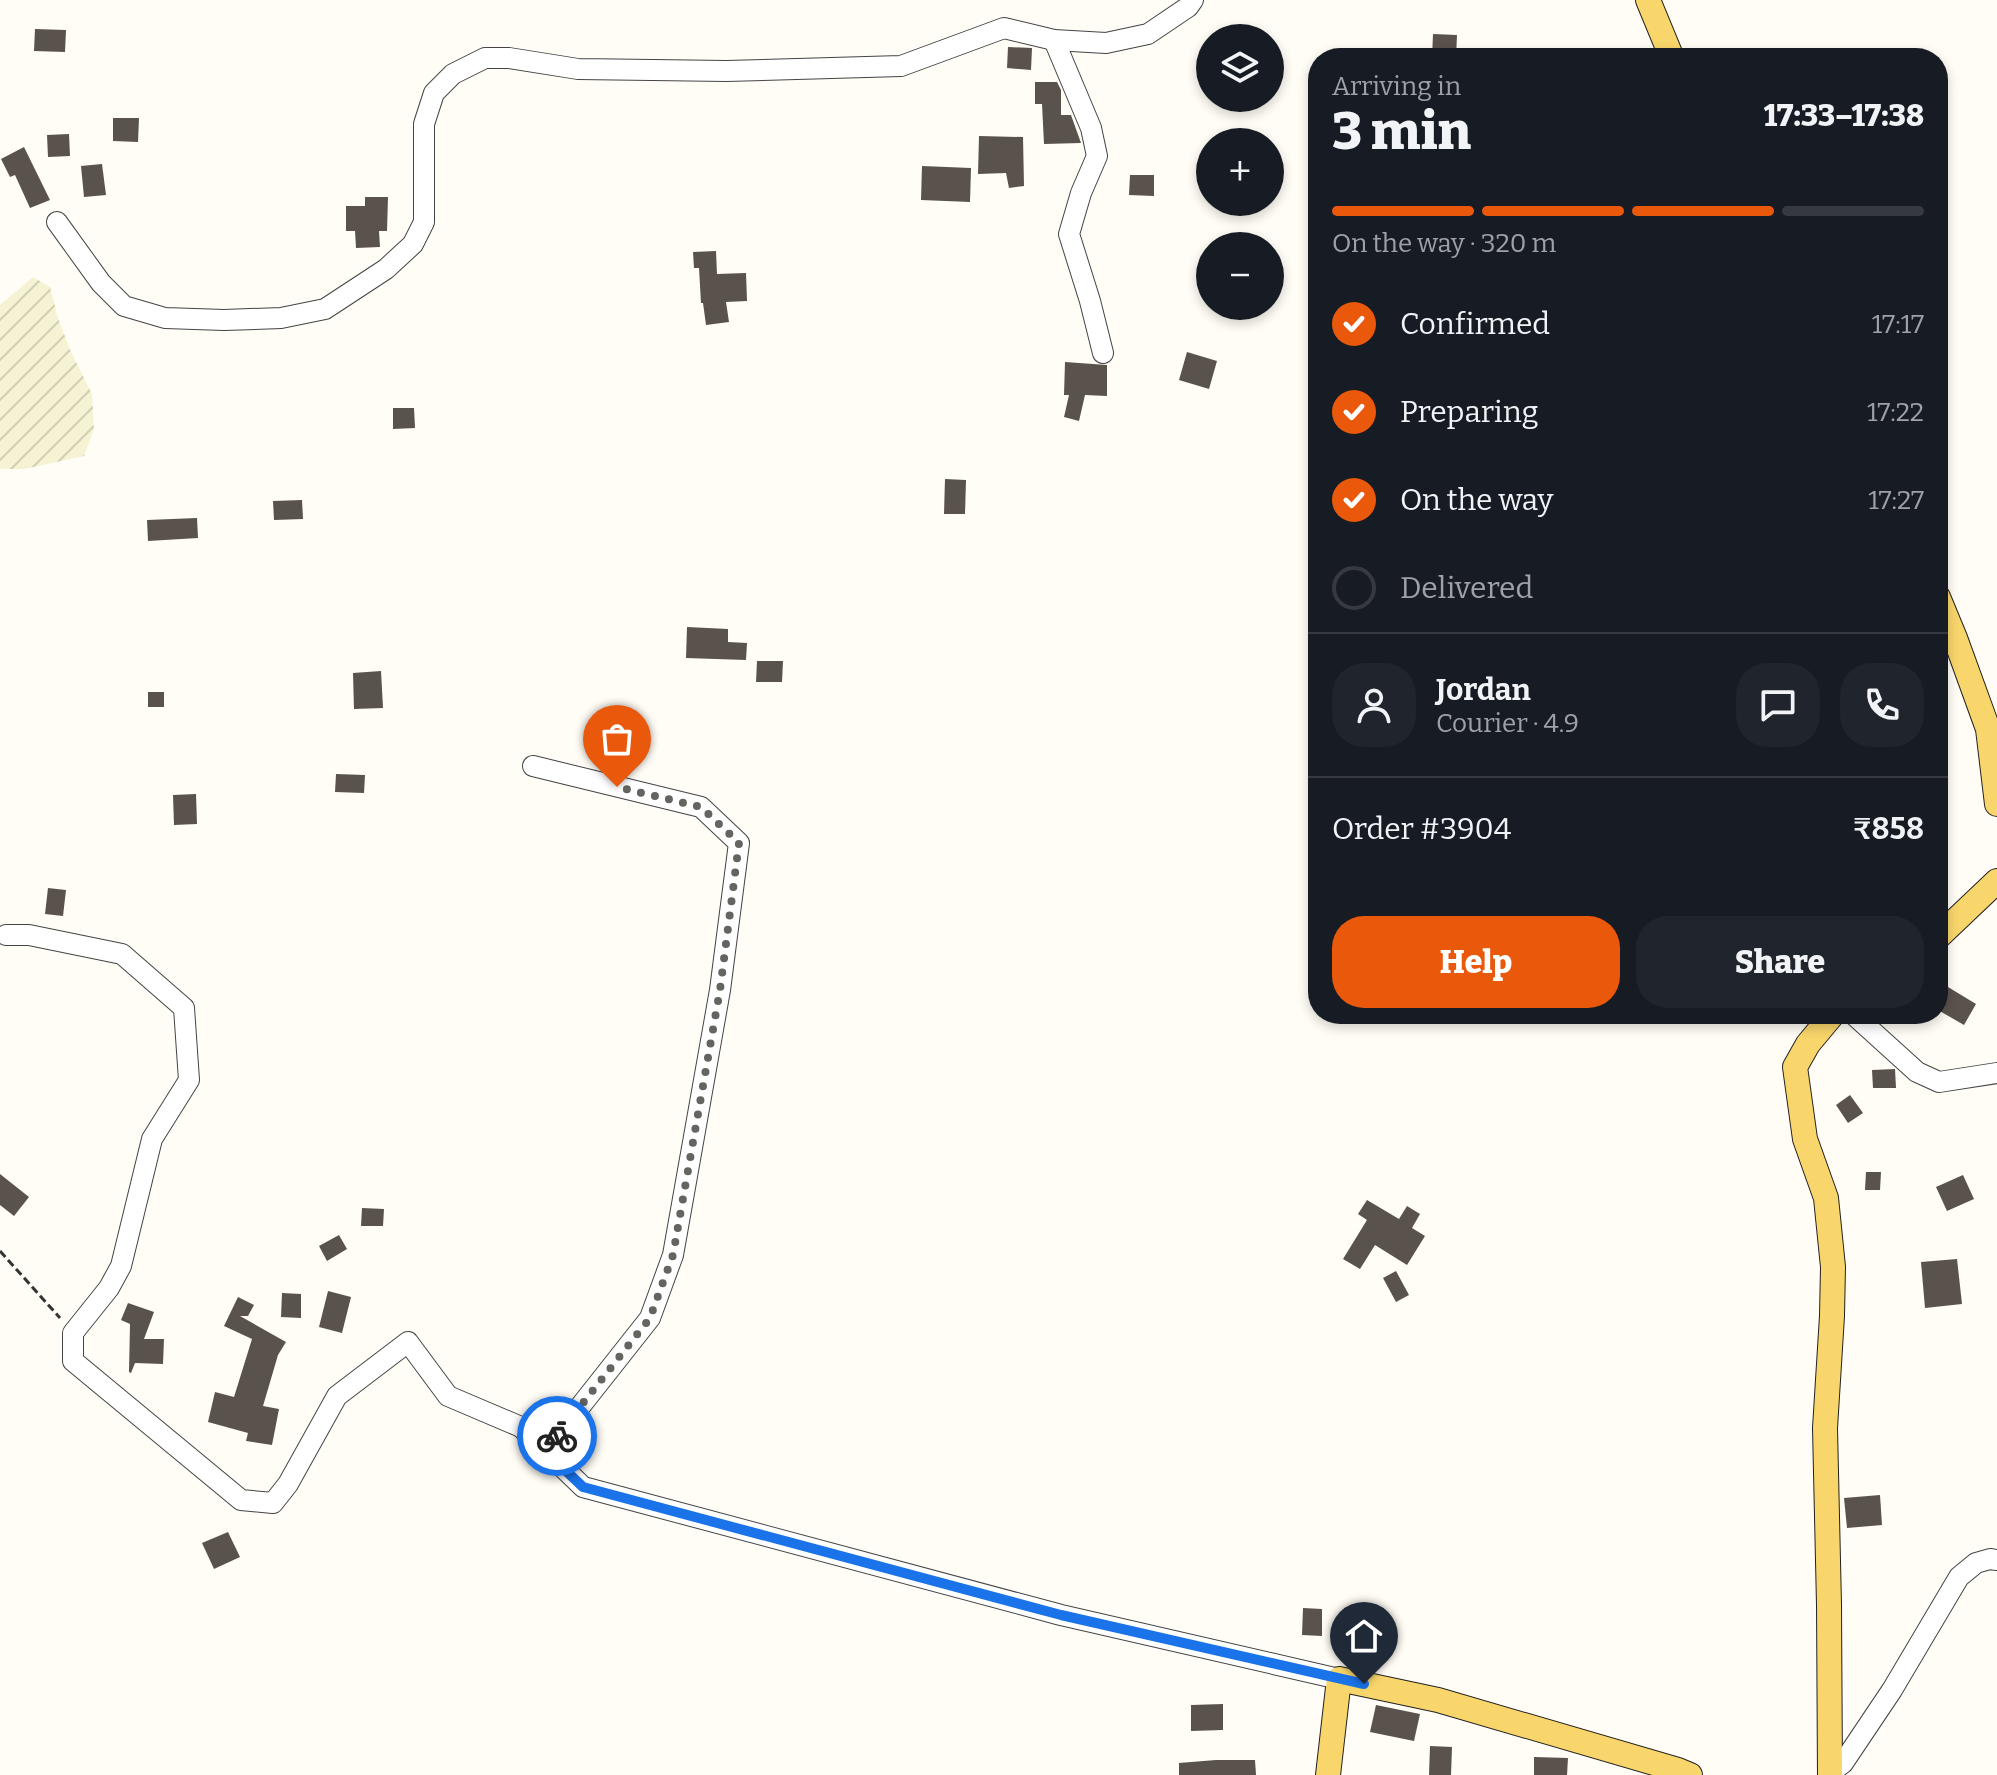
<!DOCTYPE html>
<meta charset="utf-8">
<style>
body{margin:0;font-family:Bitter,serif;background:#20242c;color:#f1f3f6;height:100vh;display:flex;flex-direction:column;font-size:30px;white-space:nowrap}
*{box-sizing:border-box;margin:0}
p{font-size:26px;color:#9ea1a6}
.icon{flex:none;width:44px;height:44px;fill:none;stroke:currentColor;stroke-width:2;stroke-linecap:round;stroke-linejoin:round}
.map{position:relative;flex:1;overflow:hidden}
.side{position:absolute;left:1308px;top:48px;width:640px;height:976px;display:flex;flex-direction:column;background:#171b24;border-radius:32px;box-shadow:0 4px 12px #0003}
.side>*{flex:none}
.tools{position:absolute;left:1196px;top:24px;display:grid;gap:16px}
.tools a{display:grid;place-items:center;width:88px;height:88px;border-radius:50%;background:#171b24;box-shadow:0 4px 12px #0003;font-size:40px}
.pin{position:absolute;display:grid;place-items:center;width:68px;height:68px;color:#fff;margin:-82px -34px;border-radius:50% 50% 50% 0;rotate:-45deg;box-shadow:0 0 8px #0007}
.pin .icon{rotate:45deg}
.courier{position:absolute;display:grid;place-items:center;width:80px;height:80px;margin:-40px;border:6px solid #1a73e8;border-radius:50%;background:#fff;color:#222;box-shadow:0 2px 10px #0007}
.head em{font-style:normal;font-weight:800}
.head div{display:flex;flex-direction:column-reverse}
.head{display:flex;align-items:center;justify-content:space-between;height:136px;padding:0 24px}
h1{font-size:52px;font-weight:800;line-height:60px}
.bar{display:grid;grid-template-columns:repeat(4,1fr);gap:12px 8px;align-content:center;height:96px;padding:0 24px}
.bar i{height:10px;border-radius:6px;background:#363941}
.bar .on{background:#ea580c}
.bar p{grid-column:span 4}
.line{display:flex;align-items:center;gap:20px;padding:0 24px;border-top:2px solid #363941}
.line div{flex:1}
.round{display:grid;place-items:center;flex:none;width:84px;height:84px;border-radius:32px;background:#20242c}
ol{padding:0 24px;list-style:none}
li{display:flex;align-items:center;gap:24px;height:88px}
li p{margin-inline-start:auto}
li .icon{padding:8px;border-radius:50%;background:#ea580c;color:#fff;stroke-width:4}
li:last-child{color:#9ea1a6}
li i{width:44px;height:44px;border:4px solid #363941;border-radius:50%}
.primary-button{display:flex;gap:16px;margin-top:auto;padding:16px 24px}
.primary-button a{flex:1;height:92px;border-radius:32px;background:#ea580c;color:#fff;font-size:32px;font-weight:800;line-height:92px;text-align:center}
.primary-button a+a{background:#20242c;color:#f1f3f6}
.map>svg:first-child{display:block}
.farmland{fill:url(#farmland-furrows)}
.building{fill:#5a524d}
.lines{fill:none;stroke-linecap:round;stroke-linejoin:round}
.minor-casing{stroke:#444;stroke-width:22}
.major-casing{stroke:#222;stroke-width:26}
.path{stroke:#333;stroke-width:3;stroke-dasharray:8 4;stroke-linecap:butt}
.minor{stroke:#fff;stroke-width:20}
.major{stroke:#f9d66b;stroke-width:24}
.done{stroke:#646461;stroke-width:8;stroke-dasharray:0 14.4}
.route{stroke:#1a73e8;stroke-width:10}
</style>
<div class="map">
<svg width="1997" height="1775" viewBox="0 0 1997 1775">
<defs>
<pattern id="farmland-furrows" width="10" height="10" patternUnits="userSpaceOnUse" patternTransform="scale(2)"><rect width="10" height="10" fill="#f6f3d4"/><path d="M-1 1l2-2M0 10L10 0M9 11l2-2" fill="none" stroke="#d2cfb5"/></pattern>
</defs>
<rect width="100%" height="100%" fill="#fffdf5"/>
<polygon class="farmland" points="33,277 50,287 58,318 71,352 92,394 94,429 84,456 24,469 0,469 0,305"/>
<g class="building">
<polygon points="35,29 66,30 65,52 34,51"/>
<polygon points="1433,34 1457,35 1456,58 1432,58"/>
<polygon points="1008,47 1032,48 1031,70 1007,68"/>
<polygon points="1035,82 1057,82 1061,90 1061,115 1071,115 1081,143 1044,144 1042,104 1035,104"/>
<polygon points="113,118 139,118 138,142 113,141"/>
<polygon points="69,134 70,156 48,157 47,135"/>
<polygon points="979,136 1023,137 1024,186 1009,188 1006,173 978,174"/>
<polygon points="24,147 50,200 30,208 15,175 10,177 1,159"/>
<polygon points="102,164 106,195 84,197 81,166"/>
<polygon points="922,166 971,168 970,202 921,200"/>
<polygon points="1130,175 1154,175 1154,196 1129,195"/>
<polygon points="365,197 388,197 387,231 379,231 380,247 356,248 355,231 346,231 346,206 365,206"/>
<polygon points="716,251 717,274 746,273 747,301 726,302 729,322 706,325 703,303 701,303 699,268 694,268 693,252"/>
<polygon points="1187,352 1217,361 1209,389 1179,380"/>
<polygon points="1065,362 1107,365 1107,396 1085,395 1079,421 1064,417 1069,395 1064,395"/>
<polygon points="393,408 414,408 415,428 393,429"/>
<polygon points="945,479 966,480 965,514 944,514"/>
<polygon points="302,500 303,519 274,520 273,501"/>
<polygon points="197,518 198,538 148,541 147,520"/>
<polygon points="687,627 728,629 728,642 747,643 746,660 686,658"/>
<polygon points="757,661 783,661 782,682 756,682"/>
<polygon points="381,671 383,708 354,709 353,673"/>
<rect x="148" y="692" width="16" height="15"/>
<polygon points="336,774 365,775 364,793 335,792"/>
<polygon points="196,794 197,824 174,825 173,795"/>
<polygon points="48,888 66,890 63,916 45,914"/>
<polygon points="1948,987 1976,1004 1964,1025 1938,1010 1938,1004"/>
<polygon points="1895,1069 1896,1088 1873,1088 1872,1070"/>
<polygon points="1850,1095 1863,1113 1848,1123 1836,1105"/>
<polygon points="1866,1172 1881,1172 1880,1190 1865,1190"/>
<polygon points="0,1174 29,1197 14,1216 0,1205"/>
<polygon points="1963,1175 1974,1199 1947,1211 1936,1187"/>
<polygon points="1367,1200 1399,1219 1407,1206 1420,1214 1412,1228 1425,1236 1407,1265 1375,1245 1360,1269 1343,1259 1367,1220 1358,1214"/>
<polygon points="362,1208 384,1209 383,1226 361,1226"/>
<polygon points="339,1235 347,1249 327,1261 319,1246"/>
<polygon points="1957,1259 1962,1304 1925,1308 1921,1262"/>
<polygon points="1396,1271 1409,1295 1396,1302 1383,1278"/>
<polygon points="328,1291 351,1297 342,1333 319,1327"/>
<polygon points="282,1293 301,1294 301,1318 281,1317"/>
<polygon points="238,1297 254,1305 248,1316 240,1316 286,1342 278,1355 263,1406 279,1409 272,1445 246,1441 248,1433 208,1422 215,1392 234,1397 252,1339 224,1326"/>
<polygon points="128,1303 154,1312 144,1339 164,1339 163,1364 135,1363 131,1373 129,1372 130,1324 121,1320"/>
<polygon points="1880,1495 1882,1525 1847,1528 1844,1498"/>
<polygon points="228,1532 240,1557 214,1569 202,1543"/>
<polygon points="1303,1608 1322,1609 1322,1636 1302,1635"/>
<polygon points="1223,1704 1223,1730 1191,1731 1191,1705"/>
<polygon points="1376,1705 1420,1714 1414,1741 1370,1732"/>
<polygon points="1430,1746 1452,1747 1451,1775 1429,1775"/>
<polygon points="1534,1757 1568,1758 1567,1775 1534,1775"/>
<polygon points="1216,1760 1255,1760 1256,1775 1179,1775 1179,1763"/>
</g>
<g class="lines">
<g class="minor-casing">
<g id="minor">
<polyline points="1054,40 1091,128 1097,156 1081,193 1069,234 1090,301 1103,353"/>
<polyline points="57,222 101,283 124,306 165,318 224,320 281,318 325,309 386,269 413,244 424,222 424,124 434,93 453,74 485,58 509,58 578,69 726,71 901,66 1004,28 1054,40 1106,43 1148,34 1188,7 1193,0"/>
<polyline points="533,766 701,807 739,843 720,990 673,1255 650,1318 545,1451"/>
<polyline points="6,935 29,935 122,954 184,1008 189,1080 152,1139 121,1266 109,1288 73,1333 73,1361 241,1500 273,1503 288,1484 337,1396 408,1342 448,1396 521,1427 583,1487 1061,1615 1339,1679"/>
<polyline points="1853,1014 1917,1072 1939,1082 1997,1073"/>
<polyline points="1830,1773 1843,1763 1892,1690 1959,1577 1976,1563 1990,1559 1997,1560"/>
</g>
</g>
<g class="major-casing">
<g id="major">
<polyline points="1648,0 1672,58"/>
<polyline points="1938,597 1955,638 1988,729 1997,804"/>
<polyline points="1938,937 1997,881"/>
<polyline points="1328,1775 1339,1679 1438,1700 1678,1770 1690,1775"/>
<polyline points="1830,1775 1829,1605 1825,1428 1832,1316 1833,1267 1826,1198 1805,1139 1795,1067 1808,1044 1833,1014"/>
</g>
</g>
<polyline class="path" points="0,1251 60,1318"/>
<use href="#minor" class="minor"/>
<use href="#major" class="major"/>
</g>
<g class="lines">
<polyline class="done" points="557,1436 650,1318 673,1255 720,990 739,843 701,807 617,787"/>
<polyline class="route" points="557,1436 545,1451 583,1487 1061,1615 1364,1684"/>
</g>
</svg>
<div class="tools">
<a><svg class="icon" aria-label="layers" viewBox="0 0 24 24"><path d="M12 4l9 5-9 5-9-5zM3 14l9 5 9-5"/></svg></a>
<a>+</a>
<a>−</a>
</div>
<div class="pin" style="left:617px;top:787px;background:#ea580c"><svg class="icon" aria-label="bag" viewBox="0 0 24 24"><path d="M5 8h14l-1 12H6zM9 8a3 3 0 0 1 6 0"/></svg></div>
<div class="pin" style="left:1364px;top:1684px;background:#1f2937"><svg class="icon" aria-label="home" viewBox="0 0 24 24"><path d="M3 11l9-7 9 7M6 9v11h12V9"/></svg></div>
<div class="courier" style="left:557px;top:1436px"><svg class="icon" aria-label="bike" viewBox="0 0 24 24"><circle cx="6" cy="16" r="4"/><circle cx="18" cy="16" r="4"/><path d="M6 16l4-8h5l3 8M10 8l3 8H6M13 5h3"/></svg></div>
<section class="side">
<div class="head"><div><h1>3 min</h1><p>Arriving in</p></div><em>17:33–17:38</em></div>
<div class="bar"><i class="on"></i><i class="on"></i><i class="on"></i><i></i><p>On the way · 320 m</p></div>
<ol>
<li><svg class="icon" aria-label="check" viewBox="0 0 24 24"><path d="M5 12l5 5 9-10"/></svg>Confirmed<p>17:17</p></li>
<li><svg class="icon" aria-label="check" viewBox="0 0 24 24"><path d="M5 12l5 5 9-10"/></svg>Preparing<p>17:22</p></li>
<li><svg class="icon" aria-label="check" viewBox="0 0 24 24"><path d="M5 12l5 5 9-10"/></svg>On the way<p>17:27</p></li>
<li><i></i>Delivered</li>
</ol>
<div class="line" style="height:144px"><a class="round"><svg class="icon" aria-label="person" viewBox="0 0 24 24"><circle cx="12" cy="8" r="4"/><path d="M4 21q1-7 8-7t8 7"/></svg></a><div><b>Jordan</b><p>Courier · 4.9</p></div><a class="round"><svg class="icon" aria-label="chat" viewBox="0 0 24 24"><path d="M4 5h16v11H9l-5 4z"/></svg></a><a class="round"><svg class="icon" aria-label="phone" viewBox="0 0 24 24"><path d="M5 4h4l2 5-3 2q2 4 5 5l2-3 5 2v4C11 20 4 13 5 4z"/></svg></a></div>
<div class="line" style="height:104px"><div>Order #3904</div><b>₹858</b></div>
<div class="primary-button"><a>Help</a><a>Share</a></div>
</section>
</div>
